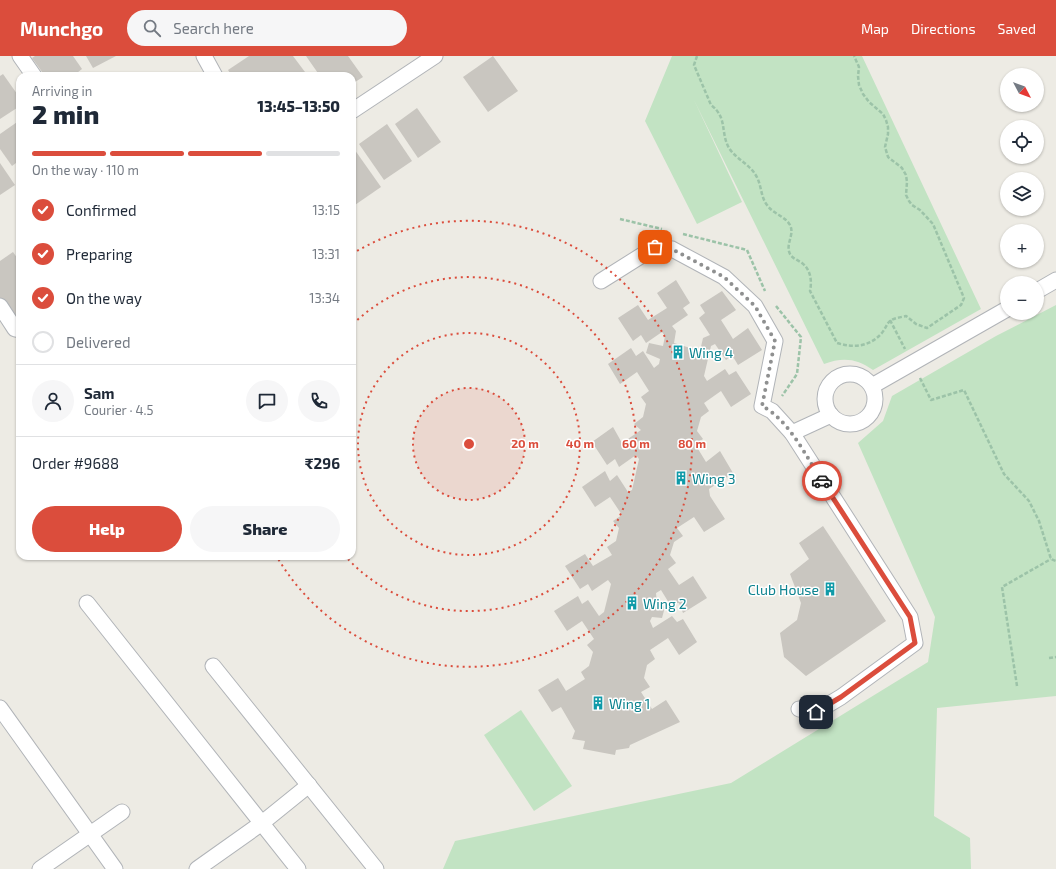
<!DOCTYPE html>
<meta charset="utf-8">
<style>
body{margin:0;font-family:"Exo 2",sans-serif;background:#f6f6f7;color:#1f2937;height:100vh;display:flex;flex-direction:column;font-size:15px;white-space:nowrap}
*{box-sizing:border-box;margin:0}
p{font-size:13px;color:#747a83}
.icon{flex:none;width:22px;height:22px;fill:none;stroke:currentColor;stroke-width:2;stroke-linecap:round;stroke-linejoin:round}
.map{position:relative;flex:1;overflow:hidden}
.drawer{position:absolute;left:16px;top:16px;width:340px;height:488px;display:flex;flex-direction:column;background:#fff;border-radius:12px;box-shadow:0 1px 3px #0004}
.drawer>*{flex:none}
.needle{width:26px;rotate:131deg}
.controls{position:absolute;left:1000px;top:12px;display:grid;gap:8px}
.controls a{display:grid;place-items:center;width:44px;height:44px;border-radius:50%;background:#fff;box-shadow:0 1px 3px #0004;font-size:20px}
.pin{position:absolute;display:grid;place-items:center;width:34px;height:34px;color:#fff;margin:-17px;border-radius:8px;box-shadow:0 2px 6px #0006}
.courier{position:absolute;display:grid;place-items:center;width:40px;height:40px;margin:-20px;border:3px solid #db4d3c;border-radius:50%;background:#fff;color:#222;box-shadow:0 1px 5px #0007}
.head em{font-style:normal;font-weight:800}
.head div{display:flex;flex-direction:column-reverse}
.head{display:flex;align-items:center;justify-content:space-between;height:68px;padding:0 16px}
h1{font-size:26px;font-weight:800;line-height:30px}
.bar{display:grid;grid-template-columns:repeat(4,1fr);gap:6px 4px;align-content:center;height:48px;padding:0 16px}
.bar i{height:5px;border-radius:3px;background:#e0e1e3}
.bar .on{background:#db4d3c}
.bar p{grid-column:span 4}
.line{display:flex;align-items:center;gap:10px;padding:0 16px;border-top:1px solid #e0e1e3}
.line div{flex:1}
.round{display:grid;place-items:center;flex:none;width:42px;height:42px;border-radius:21px;background:#f6f6f7}
ol{padding:0 16px;list-style:none}
li{display:flex;align-items:center;gap:12px;height:44px}
li p{margin-inline-start:auto}
li .icon{padding:4px;border-radius:50%;background:#db4d3c;color:#fff;stroke-width:4}
li:last-child{color:#747a83}
li i{width:22px;height:22px;border:2px solid #e0e1e3;border-radius:50%}
.action{display:flex;gap:8px;margin-top:auto;padding:8px 16px}
.action a{flex:1;height:46px;border-radius:24px;background:#db4d3c;color:#fff;font-size:16px;font-weight:800;line-height:46px;text-align:center}
.action a+a{background:#f6f6f7;color:#1f2937}
header{display:flex;align-items:center;gap:24px;box-sizing:border-box;height:56px;padding:0 20px;background:#db4d3c;color:#fff}
header strong{font-size:19px}
nav{display:flex;gap:22px;margin-inline-start:auto;font-size:14px}
.search{width:280px;height:36px;background:#f6f6f7;display:flex;align-items:center;gap:10px;box-sizing:border-box;padding:0 14px;border-radius:22px;color:#747a83;font-size:15px}
.map>svg:first-child{display:block}
.green{fill:#c2e3c3}
.building{fill:#c9c6c0}
.lines{fill:none;stroke-linecap:round;stroke-linejoin:round}
.minor-casing{stroke:#b1b4b8;stroke-width:17}
.path{stroke:#9cc3a8;stroke-width:2.5;stroke-dasharray:4 2;stroke-linecap:butt}
.minor{stroke:#fff;stroke-width:15}
.done{stroke:#8f9090;stroke-width:4;stroke-dasharray:0 7.2}
.route{stroke:#db4d3c;stroke-width:5}
.ring{fill:none;stroke:#db4d3c;stroke-width:2;stroke-dasharray:2 4}
.labels{text-anchor:middle;dominant-baseline:central;stroke-width:3;stroke-linejoin:round;paint-order:stroke}
.culture-label{font-size:14px;fill:#0d838f;stroke:#fff;text-anchor:start}
.centre{fill:#db4d3c;stroke:#fff;stroke-width:2}
.ring-label{font-size:12px;text-anchor:middle;font-weight:bold;fill:#db4d3c;stroke:#fff;stroke-width:3;stroke-linejoin:round;paint-order:stroke}
</style>
<header>
<strong>Munchgo</strong>
<div class="search"><svg class="icon" aria-label="search" viewBox="0 0 24 24"><circle cx="10" cy="10" r="6"/><path d="M15 15l6 6"/></svg>Search here</div>
<nav><a>Map</a><a>Directions</a><a>Saved</a></nav>
</header>
<div class="map">
<svg width="1056" height="813" viewBox="0 0 1056 813">
<rect width="100%" height="100%" fill="#edebe4"/>
<g class="green">
<path d="M672 0H862L981 253 873 314C857 302 842 301 824 308L694 44 742 146 697 168 645 65Z"/>
<polygon points="1056,249 1056,640 937,652 934,760 970,782 971,813 443,813 455,785 731,727 928,606 935,561 858,387 883,365 892,340 996,280"/>
<polygon points="521,654 572,730 534,755 484,679"/>
</g>
<g class="building">
<polygon points="35,0 73,0 82,13 73,20 45,20 32,2"/>
<polygon points="86,0 116,0 93,12"/>
<polygon points="249,0 293,0 305,16 299,20 232,20 228,14"/>
<polygon points="306,0 348,0 363,21 352,28 352,20 320,20"/>
<polygon points="493,0 518,35 488,56 463,21"/>
<polygon points="3,18 20,42 20,50 0,63 0,20"/>
<polygon points="417,52 441,86 418,102 395,68"/>
<polygon points="20,64 20,104 12,110 0,93 0,78"/>
<polygon points="387,68 412,105 384,124 359,88"/>
<polygon points="352,90 381,131 352,151"/>
<polygon points="0,107 15,129 0,139"/>
<polygon points="13,196 20,206 20,265 17,267 0,242 0,205"/>
<polygon points="676,224 690,247 683,252 688,259 672,270 676,275 674,287 700,295 703,282 710,279 699,262 705,257 700,249 722,235 736,254 721,264 733,283 748,272 762,294 738,309 732,299 726,304 715,288 711,290 704,320 707,325 725,313 729,319 736,315 751,338 731,351 721,335 704,347 709,355 701,361 697,375 703,383 695,388 706,406 720,395 733,417 709,433 710,440 725,463 704,476 694,461 677,472 683,480 674,486 670,499 676,507 668,513 679,529 693,520 707,542 683,557 679,547 669,547 661,534 656,537 657,547 665,551 662,562 652,561 650,565 653,572 672,560 677,566 683,563 697,586 679,599 668,582 650,594 655,603 647,609 644,622 650,631 641,636 652,653 666,644 680,666 630,689 629,692 616,694 615,699 583,693 585,685 572,683 575,675 561,651 552,656 538,634 558,622 566,635 585,623 581,616 589,610 593,596 587,589 594,583 582,565 567,575 554,555 578,540 582,548 588,544 599,560 604,556 611,528 608,524 592,535 588,528 580,533 565,510 585,498 593,510 612,499 607,491 616,485 619,472 613,465 622,459 610,441 595,451 582,431 605,415 610,425 617,419 628,436 632,434 639,403 636,399 619,411 615,403 607,409 592,386 613,371 622,387 641,374 634,368 643,361 646,348 641,341 649,335 637,316 620,328 608,308 631,292 636,300 643,295 654,312 659,308 660,303 646,297 649,287 663,290 665,280 662,276 646,287 641,279 633,285 618,262 638,249 648,264 667,252 657,237"/>
<polygon points="823,470 886,565 806,620 784,601 780,577 797,564 801,547 790,518 809,503 799,487"/>
</g>
<g class="lines">
<g class="minor-casing">
<g id="minor">
<polyline points="20,0 34,20"/>
<polyline points="204,0 215,20"/>
<polyline points="352,55 435,0"/>
<polyline points="601,225 655,191 672,193 724,221 755,250 775,285 762,350 772,355 792,377 910,561 915,587 841,641 816,656 799,653"/>
<polyline points="1037,235 1056,224"/>
<polyline points="0,250 15,273 20,274"/>
<circle cx="850" cy="343" r="25"/>
<polyline points="872,330 1007,253"/>
<polyline points="792,377 831,359"/>
<polyline points="87,547 298,813"/>
<polyline points="213,610 376,813"/>
<polyline points="0,652 115,813"/>
<polyline points="40,813 122,756"/>
<polyline points="197,813 262,767 309,729"/>
</g>
</g>
<g class="path">
<path d="M697 0 694 9 711 49C728 62 720 76 729 92 736 103 749 108 755 118 762 128 760 140 767 149 773 158 785 160 790 169 795 179 785 188 790 198 793 203 798 204 802 207 811 214 812 225 810 235L837 287C853 292 869 291 881 278 885 274 887 267 890 265 893 262 902 261 906 260L916 268 927 272 961 249 964 242 933 168 920 154 912 149 909 145 906 139 907 126 906 119 902 112 888 101 885 91 888 78V71L886 64 883 58 869 46 863 38 859 29 858 20 859 11 854 0"/>
<polyline points="620,163 662,173"/>
<polyline points="683,178 747,194 765,235"/>
<polyline points="776,250 801,281 797,318 782,340"/>
<polyline points="890,264 905,293"/>
<polyline points="920,322 931,344 964,334 1004,418 1029,445 1039,465 1051,503 1056,505"/>
<polyline points="1049,602 1056,601"/>
<polyline points="1017,630 1002,531 1051,503"/>
</g>
<use href="#minor" class="minor"/>
</g>
<g class="lines">
<path class="done" d="M655 191 672 193 724 221 755 250 775 285 762 350C788 363 806 400 822 425"/>
<polyline class="route" points="816,656 841,641 915,587 910,561 822,425"/>
</g>
<circle cx="469" cy="388" r="56" fill="#db4d3c" fill-opacity=".12"/>
<g class="ring">
<circle cx="469" cy="388" r="56"/>
<circle cx="469" cy="388" r="111"/>
<path d="M353 268A167 167 0 1 1 346 501"/>
<path d="M352 198A223 223 0 1 1 277 501"/>
</g>
<defs>
<g id="building-bare" transform="scale(1.08)"><path d="M-4-6H4V6H1V3H-1V6H-4ZM-2.5-4.3h1.7v1.8h-1.7ZM.8-4.3h1.7v1.8H.8ZM-2.5-1h1.7V.8h-1.7ZM.8-1h1.7V.8H.8Z" fill="#0f9aa8" stroke="#fff" stroke-width="2.5" paint-order="stroke"/></g>
</defs>
<g fill-rule="evenodd">
<use href="#building-bare" x="678" y="296"/>
<use href="#building-bare" x="681" y="422"/>
<use href="#building-bare" x="830" y="533"/>
<use href="#building-bare" x="632" y="547"/>
<use href="#building-bare" x="598" y="647"/>
</g>
<g class="labels">
<g class="culture-label">
<text x="689" y="296">Wing 4</text>
<text x="692" y="422">Wing 3</text>
<text x="819" y="533" text-anchor="end">Club House</text>
<text x="643" y="547">Wing 2</text>
<text x="609" y="647">Wing 1</text>
</g>
</g>
<circle cx="469" cy="388" r="6" class="centre"/>
<g class="ring-label">
<text x="525" y="392">20 m</text>
<text x="580" y="392">40 m</text>
<text x="636" y="392">60 m</text>
<text x="692" y="392">80 m</text>
</g>
</svg>
<div class="controls">
<a><svg class="needle" viewBox="-14 -14 28 28"><path d="M0-13l5 13h-10z" fill="#e53935"/><path d="M0 13l5-13h-10z" fill="#747a83"/></svg></a>
<a><svg class="icon" aria-label="locate" viewBox="0 0 24 24"><circle cx="12" cy="12" r="6"/><path d="M12 2v4M12 18v4M2 12h4M18 12h4"/></svg></a>
<a><svg class="icon" aria-label="layers" viewBox="0 0 24 24"><path d="M12 4l9 5-9 5-9-5zM3 14l9 5 9-5"/></svg></a>
<a>+</a>
<a>−</a>
</div>
<div class="pin" style="left:655px;top:191px;background:#ea580c"><svg class="icon" aria-label="bag" viewBox="0 0 24 24"><path d="M5 8h14l-1 12H6zM9 8a3 3 0 0 1 6 0"/></svg></div>
<div class="pin" style="left:816px;top:656px;background:#1f2937"><svg class="icon" aria-label="home" viewBox="0 0 24 24"><path d="M3 11l9-7 9 7M6 9v11h12V9"/></svg></div>
<div class="courier" style="left:822px;top:425px"><svg class="icon" aria-label="car" viewBox="0 0 24 24"><path d="M5 17H2v-5l4-1 3-4h7l3 4 3 1v5h-3M9 17h6M6 11h13"/><circle cx="7" cy="17" r="2"/><circle cx="17" cy="17" r="2"/></svg></div>
<section class="drawer">
<div class="head"><div><h1>2 min</h1><p>Arriving in</p></div><em>13:45–13:50</em></div>
<div class="bar"><i class="on"></i><i class="on"></i><i class="on"></i><i></i><p>On the way · 110 m</p></div>
<ol>
<li><svg class="icon" aria-label="check" viewBox="0 0 24 24"><path d="M5 12l5 5 9-10"/></svg>Confirmed<p>13:15</p></li>
<li><svg class="icon" aria-label="check" viewBox="0 0 24 24"><path d="M5 12l5 5 9-10"/></svg>Preparing<p>13:31</p></li>
<li><svg class="icon" aria-label="check" viewBox="0 0 24 24"><path d="M5 12l5 5 9-10"/></svg>On the way<p>13:34</p></li>
<li><i></i>Delivered</li>
</ol>
<div class="line" style="height:72px"><a class="round"><svg class="icon" aria-label="person" viewBox="0 0 24 24"><circle cx="12" cy="8" r="4"/><path d="M4 21q1-7 8-7t8 7"/></svg></a><div><b>Sam</b><p>Courier · 4.5</p></div><a class="round"><svg class="icon" aria-label="chat" viewBox="0 0 24 24"><path d="M4 5h16v11H9l-5 4z"/></svg></a><a class="round"><svg class="icon" aria-label="phone" viewBox="0 0 24 24"><path d="M5 4h4l2 5-3 2q2 4 5 5l2-3 5 2v4C11 20 4 13 5 4z"/></svg></a></div>
<div class="line" style="height:52px"><div>Order #9688</div><b>₹296</b></div>
<div class="action"><a>Help</a><a>Share</a></div>
</section>
</div>
